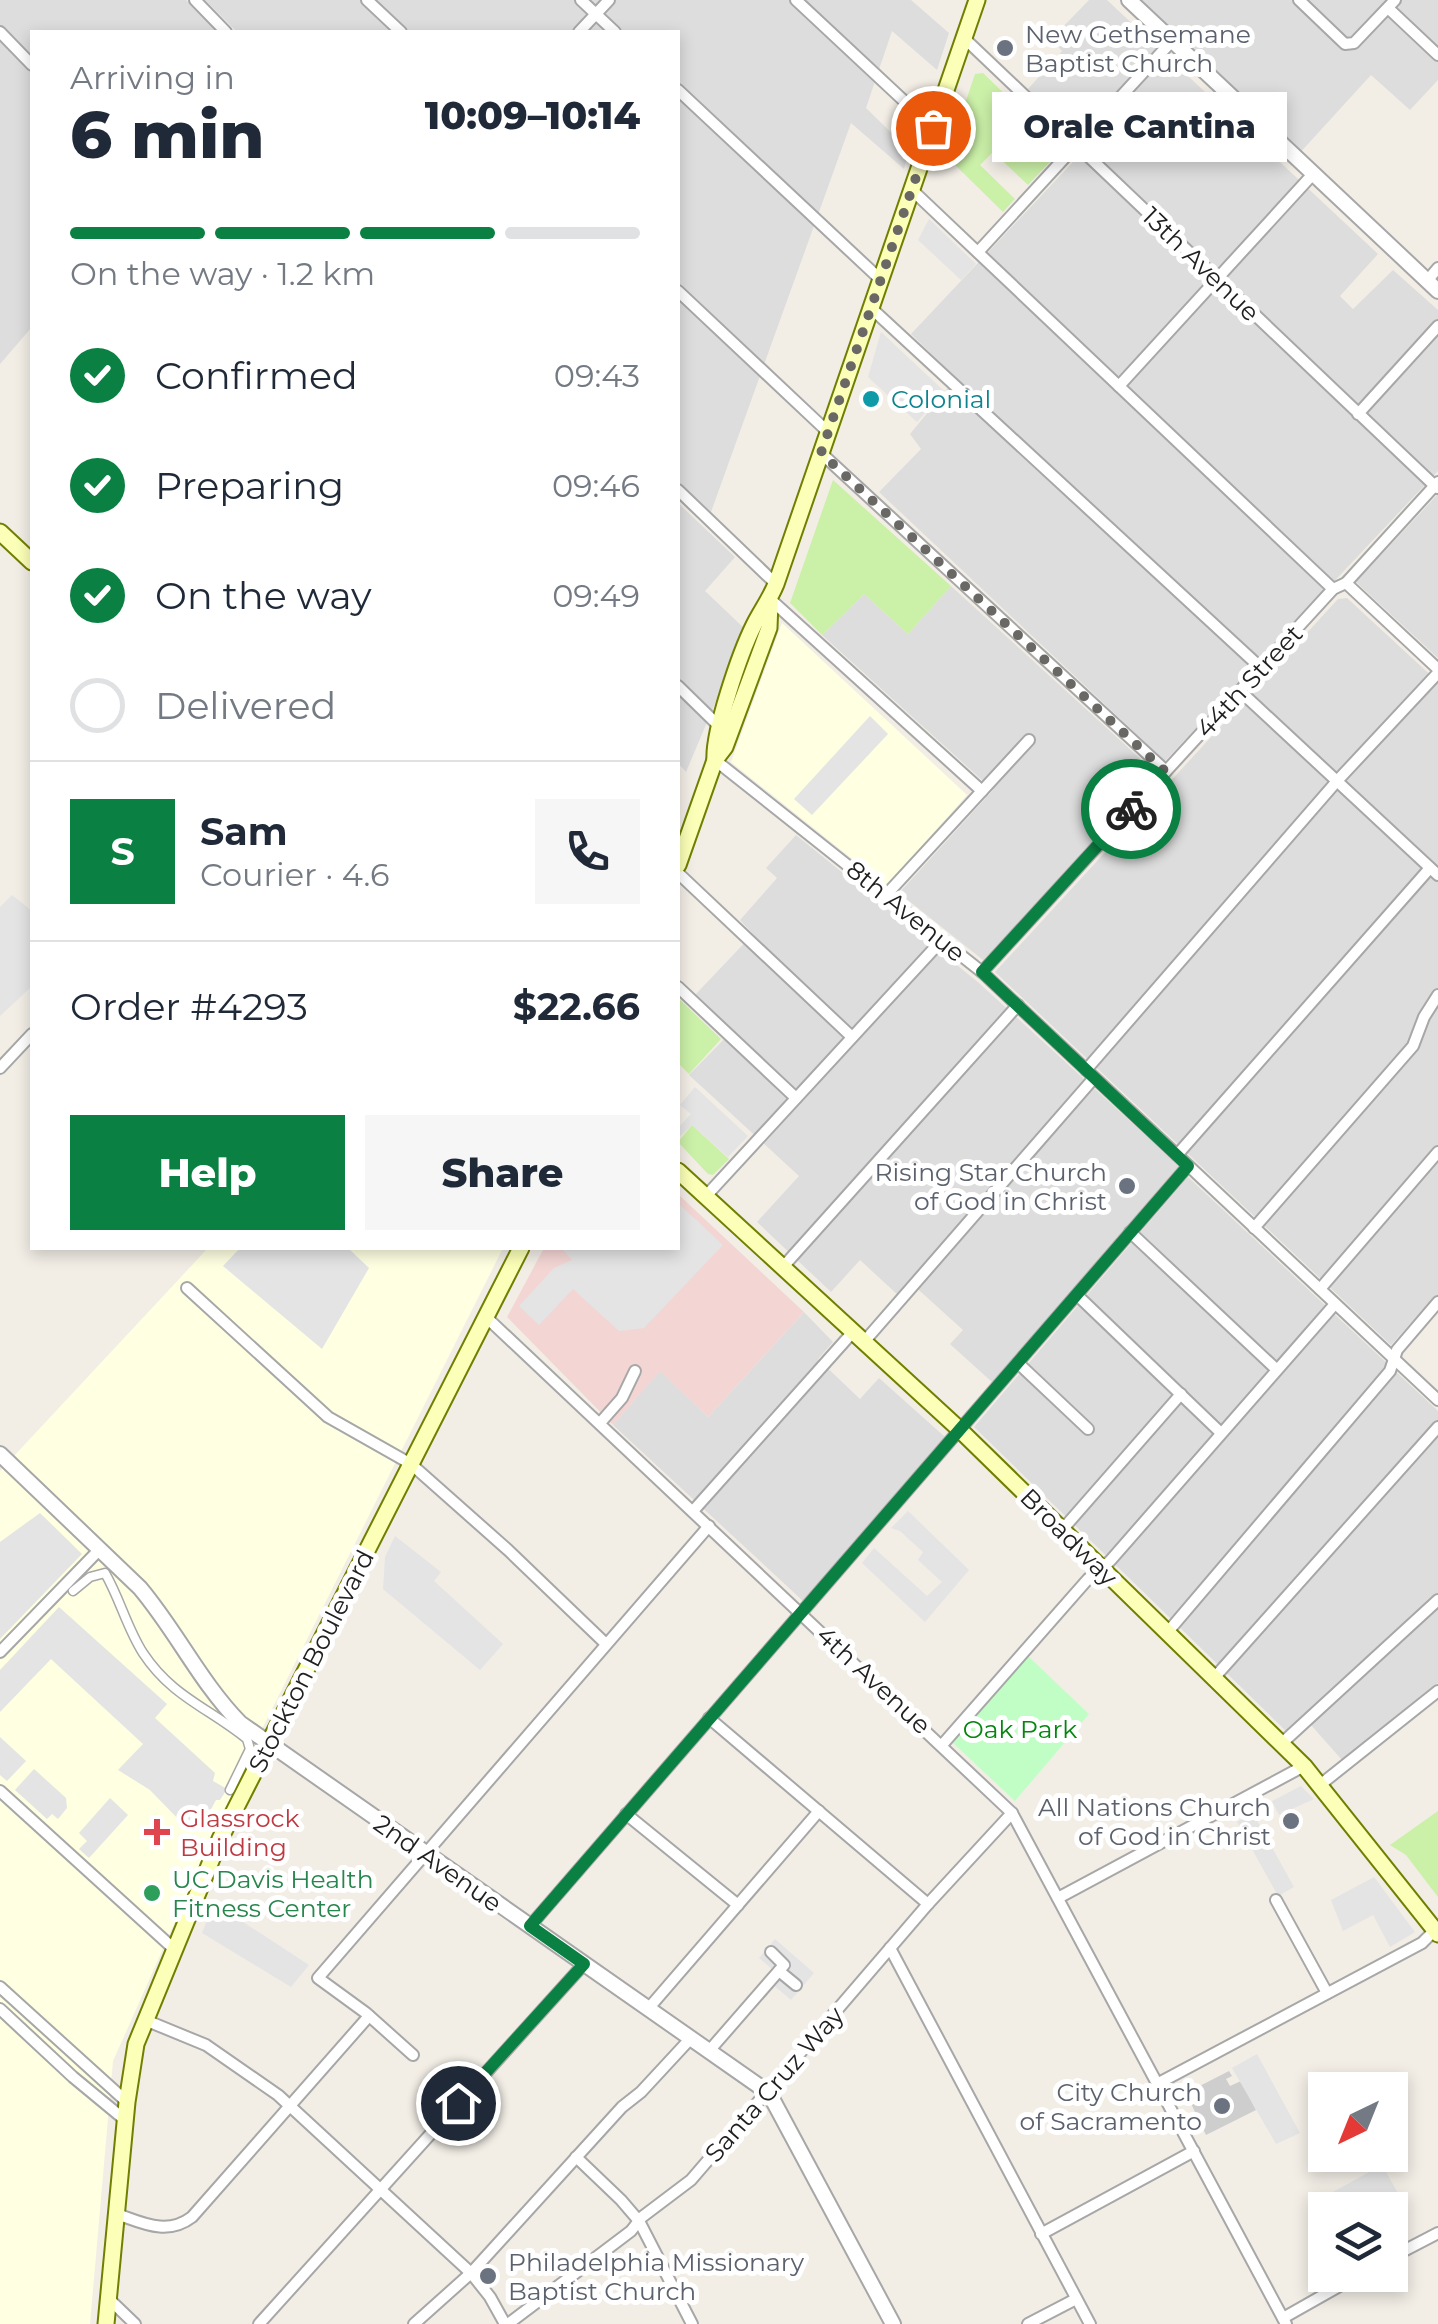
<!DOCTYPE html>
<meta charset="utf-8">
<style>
body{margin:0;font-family:Montserrat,sans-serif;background:#f6f6f7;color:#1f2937;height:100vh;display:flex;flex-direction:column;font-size:38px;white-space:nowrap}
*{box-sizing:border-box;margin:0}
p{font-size:32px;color:#747a83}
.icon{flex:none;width:55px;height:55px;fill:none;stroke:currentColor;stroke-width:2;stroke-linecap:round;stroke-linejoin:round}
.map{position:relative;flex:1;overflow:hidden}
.side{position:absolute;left:30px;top:30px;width:650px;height:1220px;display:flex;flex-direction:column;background:#fff;border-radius:0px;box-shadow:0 5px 15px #0003}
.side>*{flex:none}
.needle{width:65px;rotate:223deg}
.controls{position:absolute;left:1308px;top:2072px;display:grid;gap:20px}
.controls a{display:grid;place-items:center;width:100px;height:100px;border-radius:0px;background:#fff;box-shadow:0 5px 15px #0003;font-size:50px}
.pin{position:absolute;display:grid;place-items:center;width:85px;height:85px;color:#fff;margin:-42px;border:5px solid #fff;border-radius:50%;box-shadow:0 2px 10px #0007}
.courier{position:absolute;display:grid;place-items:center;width:100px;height:100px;margin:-50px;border:8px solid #0b8043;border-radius:50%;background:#fff;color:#222;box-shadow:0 2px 12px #0007}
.bubble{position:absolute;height:70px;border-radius:0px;background:#fff;box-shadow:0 5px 15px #0003;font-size:32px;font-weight:800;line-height:70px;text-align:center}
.head em{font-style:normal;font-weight:800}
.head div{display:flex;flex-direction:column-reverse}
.head{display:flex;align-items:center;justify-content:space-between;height:170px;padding:0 40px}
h1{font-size:65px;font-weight:800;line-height:75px}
.bar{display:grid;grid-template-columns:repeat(4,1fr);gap:15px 10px;align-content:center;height:120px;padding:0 40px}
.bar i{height:12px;border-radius:8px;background:#e0e1e3}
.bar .current{background:#0b8043}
.bar p{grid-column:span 4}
.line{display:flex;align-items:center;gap:25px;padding:0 40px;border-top:2px solid #e0e1e3}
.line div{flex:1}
.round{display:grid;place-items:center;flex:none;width:105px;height:105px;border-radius:0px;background:#f6f6f7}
ol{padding:0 40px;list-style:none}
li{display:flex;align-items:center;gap:30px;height:110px}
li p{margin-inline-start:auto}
li .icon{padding:10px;border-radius:50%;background:#0b8043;color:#fff;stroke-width:4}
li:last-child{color:#747a83}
li i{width:55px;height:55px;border:5px solid #e0e1e3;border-radius:50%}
.button{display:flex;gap:20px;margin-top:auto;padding:20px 40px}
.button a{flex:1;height:115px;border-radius:0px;background:#0b8043;color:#fff;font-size:40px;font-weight:800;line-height:115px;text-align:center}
.button a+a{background:#f6f6f7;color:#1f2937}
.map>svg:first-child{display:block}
.residential{fill:#dedddd}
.commercial{fill:#f3d6d4}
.education{fill:#ffffe2}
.religious{fill:#cecece}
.grass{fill:#cbf0a8}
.park{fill:#c0fec6}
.parking{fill:#e4e4e4}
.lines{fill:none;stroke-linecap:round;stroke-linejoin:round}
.pedestrian-casing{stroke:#a7a7a7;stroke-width:11}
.minor-casing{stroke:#a7a7a7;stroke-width:14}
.tertiary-casing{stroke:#a7a7a7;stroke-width:18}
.secondary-casing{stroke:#707f00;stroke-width:19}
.pedestrian{stroke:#fff;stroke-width:8}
.minor{stroke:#fff;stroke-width:10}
.tertiary{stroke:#fff;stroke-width:14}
.secondary{stroke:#fbffb7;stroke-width:15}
.done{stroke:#6a6865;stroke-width:10;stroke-dasharray:0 18}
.route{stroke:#0b8043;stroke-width:12}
.worship-dot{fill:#6b7280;stroke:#fff;stroke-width:4}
.culture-dot{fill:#0f9aa8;stroke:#fff;stroke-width:4}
.health-dot{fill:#e0444e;stroke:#fff;stroke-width:4}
.leisure-dot{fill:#2e9e5b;stroke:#fff;stroke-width:4}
.labels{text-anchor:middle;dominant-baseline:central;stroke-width:10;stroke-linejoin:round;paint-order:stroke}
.worship-label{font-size:25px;fill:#5b616d;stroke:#fff;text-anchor:end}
.street-label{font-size:25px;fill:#202020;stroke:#fff}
.culture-label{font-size:25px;fill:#0d838f;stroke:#fff;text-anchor:start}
.park-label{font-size:25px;fill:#03850e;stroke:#fff}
.health-label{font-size:25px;fill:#be3a42;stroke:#fff;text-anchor:start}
.leisure-label{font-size:25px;fill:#27864d;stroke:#fff;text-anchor:start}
</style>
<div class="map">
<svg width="1438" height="2324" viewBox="0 0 1438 2324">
<rect width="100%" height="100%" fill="#f2eee6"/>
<g class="residential">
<polygon points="0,0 186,0 220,32 32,32 32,327 0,364"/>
<polygon points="205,0 911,0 949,33 937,70 892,31 866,108 909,150 904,169 851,123 711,512 678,481 678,32 237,32"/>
<polygon points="1089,0 1107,0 1378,254 1340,296 1353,309 1393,270 1438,310 1438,471 1165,761 879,492 921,449 910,434 956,378 911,334 1087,147 1028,89 1062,51 1051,39"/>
<polygon points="1134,0 1438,0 1438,80 1410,110 1371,75 1297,156"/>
<polygon points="1438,494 1438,658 1356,582"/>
<polygon points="678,503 735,557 705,591 746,630 686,772 678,763"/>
<polygon points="951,586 1156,773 983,960 899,893 993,790 822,635 864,594 908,634"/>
<polygon points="1347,598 1438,682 1438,1298 1435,1296 1391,1345 995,972 1338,599"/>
<polygon points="796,835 979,983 1179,1166 993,1383 950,1344 963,1330 911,1283 899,1296 860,1260 831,1292 757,1222 799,1176 689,1075 731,1032 694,996 753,934 740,920 777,878 766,868"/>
<polygon points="1188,1177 1438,1411 1438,1683 1342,1760 1303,1716 1286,1731 974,1427"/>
<polygon points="804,1312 833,1342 818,1359 860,1399 879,1378 945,1437 803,1601 613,1425 660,1370 708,1417"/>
</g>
<polygon class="commercial" points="678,1194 804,1312 708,1417 660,1371 613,1425 507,1317 544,1248 678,1248"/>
<g class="education">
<polygon points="782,623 967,795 886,886 731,762"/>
<polygon points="208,1248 503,1248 253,1747 113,2061 90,2324 0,2324 0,1471"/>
</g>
<polygon class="religious" points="1229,2071 1232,2076 1226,2079 1230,2086 1241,2081 1256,2110 1206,2135 1186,2093"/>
<g class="grass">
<polygon points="983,73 1062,149 1028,185 993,152 980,165 1015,199 1003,212 947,157 975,74"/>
<polygon points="833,480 951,586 908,634 864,594 822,635 790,603"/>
<polygon points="678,998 721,1039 689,1074 678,1063"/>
<polygon points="692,1125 729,1159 713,1175 708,1174 678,1142"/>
<polygon points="1438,1811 1438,1897 1406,1855 1390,1845"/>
</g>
<polygon class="park" points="1027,1655 1089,1714 1015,1801 953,1743"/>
<g class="parking">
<polygon points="929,219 976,264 961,280 918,240"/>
<polygon points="881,332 944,391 917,422 868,377"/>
<polygon points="870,716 888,734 812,815 794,799"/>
<polygon points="12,895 32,911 32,986 0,1016 0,907"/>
<polygon points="695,1087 748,1136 728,1157 692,1125 678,1138 678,1128 691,1114 680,1105"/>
<polygon points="678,1203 723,1245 644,1328 619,1331 573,1289 539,1325 519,1306 554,1268 572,1260 561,1248 678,1248"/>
<polygon points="240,1248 348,1248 369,1268 322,1349 223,1266"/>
<polygon points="908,1511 969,1570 925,1622 862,1563 874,1548 927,1596 942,1582 918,1560 923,1552 900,1531 891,1528"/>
<polygon points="40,1513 82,1554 0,1639 0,1542"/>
<polygon points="395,1536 441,1572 434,1581 503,1644 480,1670 383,1589 385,1557"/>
<polygon points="59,1607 167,1704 155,1718 215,1773 213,1781 227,1789 220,1800 216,1800 202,1826 194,1831 184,1825 150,1790 118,1770 143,1744 51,1659 0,1712 0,1670"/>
<polygon points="0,1737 26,1761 7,1781 0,1775"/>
<polygon points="34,1769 66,1798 67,1808 58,1819 52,1814 47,1819 15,1790"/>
<polygon points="1301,1786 1314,1799 1279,1815 1272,1801"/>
<polygon points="110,1798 128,1815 89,1858 79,1849 87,1841 79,1833"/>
<polygon points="1253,1813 1294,1887 1278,1896 1237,1822"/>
<polygon points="1374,1877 1415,1932 1390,1947 1373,1915 1343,1931 1331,1900"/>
<polygon points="214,1903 309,1965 291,1987 202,1933"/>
<polygon points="775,1939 814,1973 791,2000 765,1978 772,1969 759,1958"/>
<polygon points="1257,2054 1300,2133 1276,2144 1232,2068"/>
<polygon points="1382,2165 1408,2211 1390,2220 1390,2210 1326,2210 1320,2199"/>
</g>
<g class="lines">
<g class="pedestrian-casing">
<path id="pedestrian" d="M73 1591 90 1577 105 1573C120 1599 127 1628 143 1653 172 1697 209 1708 247 1739L250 1749 230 1790"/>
</g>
<g class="minor-casing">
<g id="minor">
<polyline points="195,0 226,32"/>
<polyline points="367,0 401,32"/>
<polyline points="581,0 615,32"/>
<polyline points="796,0 933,128"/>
<polyline points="1299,0 1345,44 1354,43 1395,0"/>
<polyline points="1388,8 1438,55"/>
<polyline points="0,32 32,65"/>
<polyline points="579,32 609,0"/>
<polyline points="964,38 1437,488"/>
<polyline points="678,90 881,280"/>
<polyline points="912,190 1333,589"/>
<polyline points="978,252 1172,41"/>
<polyline points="1427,281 1438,268"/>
<polyline points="678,291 828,432"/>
<polyline points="871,308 1261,668"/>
<polyline points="1119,386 1313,174"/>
<polyline points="1358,414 1438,326"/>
<polyline points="821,453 1166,771"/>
<polyline points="678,490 776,584"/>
<polyline points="1346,583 1438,669"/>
<polyline points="770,599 982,791"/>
<polyline points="678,686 720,727"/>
<polyline points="1240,691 1438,875"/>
<polyline points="715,760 982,972 1438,1400"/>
<polyline points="678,873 852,1037"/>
<polyline points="886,895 1029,740"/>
<polyline points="982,972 1333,589 1346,583 1438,482"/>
<polyline points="678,987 796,1098"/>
<polyline points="0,1068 32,1034"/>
<polyline points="1086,1070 1337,781 1438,673"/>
<polyline points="1177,1155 1430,868"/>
<polyline points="706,1196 942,940"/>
<polyline points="1254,1228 1413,1046 1424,1017 1438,995"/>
<polyline points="1130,1232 1276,1369"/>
<polyline points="782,1268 1018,1005"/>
<polyline points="187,1288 328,1417 411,1464 508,1550 606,1644"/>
<polyline points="1320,1289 1438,1152"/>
<polyline points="1077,1295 1221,1433"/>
<polyline points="486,1317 1012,1813 1286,2324"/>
<polyline points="863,1343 1094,1078"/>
<polyline points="1018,1363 1088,1429"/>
<polyline points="600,1423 622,1398 635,1371"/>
<polyline points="693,1511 852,1333"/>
<polyline points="1062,1530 1181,1394"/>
<polyline points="1166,1634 1390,1371 1397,1350 1438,1302"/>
<polyline points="0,1652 99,1550"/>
<polyline points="1214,1678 1438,1427"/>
<polyline points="709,1718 928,1904"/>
<polyline points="1281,1744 1438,1600"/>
<polyline points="942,1745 1088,1579 1110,1561 1335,1304"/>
<polyline points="1320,1785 1438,1691"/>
<polyline points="0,1791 174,1949"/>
<polyline points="626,1814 738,1905"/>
<polyline points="1058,1898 1304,1766"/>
<polyline points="1276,1900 1327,1993"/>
<polyline points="530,1926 1188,1166"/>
<polyline points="890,1948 1090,2324"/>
<polyline points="779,1971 796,1985"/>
<polyline points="0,1987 127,2102"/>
<polyline points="0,2009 73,2077 125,2120"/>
<polyline points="648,2009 819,1811"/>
<polyline points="145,2020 206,2045 278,2095 471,2273 490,2297 505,2324"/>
<polyline points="709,2051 784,1965 771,1952"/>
<polyline points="413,2055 366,2013 318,1978 709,1526"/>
<polyline points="1157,2084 1422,1943 1438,1927"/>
<polyline points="576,2157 621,2200 639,2221 692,2324"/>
<path d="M117 2214C143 2223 167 2236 192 2217L369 2016"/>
<polyline points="1041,2234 1194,2151"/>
<polyline points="1390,2258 1438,2233"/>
<polyline points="109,2299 135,2324"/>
<polyline points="1283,2318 1359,2275"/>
<polyline points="259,2324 584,1964"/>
<polyline points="414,2324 471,2273 622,2107 641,2092 691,2038"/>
<polyline points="508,2324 631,2231 642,2217 691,2180 928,1904 1012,1813"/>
<polyline points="1028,2324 1076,2299"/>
</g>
</g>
<g class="tertiary-casing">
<g id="tertiary">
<polyline points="1129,0 1438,291"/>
<path d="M0 1454 140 1588C177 1632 200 1682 240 1723L769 2093 893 2324"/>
</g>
</g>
<g class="secondary-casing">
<g id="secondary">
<polyline points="0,532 32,562"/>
<path d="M715 760C713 732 740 653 754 625 761 611 770 599 776 584L977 0"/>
<polyline points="678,865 715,760 725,747 769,628 770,602"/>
<polyline points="678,1171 959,1429 1304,1766 1438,1934"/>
<polyline points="106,2324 127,2102 136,2044 220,1839 521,1248"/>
</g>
</g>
<use href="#pedestrian" class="pedestrian"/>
<use href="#minor" class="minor"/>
<use href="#tertiary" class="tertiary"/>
<use href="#secondary" class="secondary"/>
</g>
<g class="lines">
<polyline class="done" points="933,128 821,453 1166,772 1131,809"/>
<polyline class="route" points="458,2103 584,1964 530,1926 1188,1166 982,972 1131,809"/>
</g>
<g class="worship-dot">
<circle cx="1005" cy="48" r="10"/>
<circle cx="1127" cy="1186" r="10"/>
<circle cx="1291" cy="1821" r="10"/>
<circle cx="1222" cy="2106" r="10"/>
<circle cx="488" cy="2276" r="10"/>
</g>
<circle class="culture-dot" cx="871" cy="399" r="10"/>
<path class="health-dot" d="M152 1817h10v10h10v10h-10v10h-10v-10h-10v-10h10z"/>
<circle class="leisure-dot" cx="152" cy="1893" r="10"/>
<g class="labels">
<g class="worship-label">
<text x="1025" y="34" text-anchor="start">New Gethsemane<tspan x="1025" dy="29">Baptist Church</tspan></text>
<text x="1107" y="1172">Rising Star Church<tspan x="1107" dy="29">of God in Christ</tspan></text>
<text x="1271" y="1807">All Nations Church<tspan x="1271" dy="29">of God in Christ</tspan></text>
<text x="1202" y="2092">City Church<tspan x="1202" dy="29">of Sacramento</tspan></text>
<text x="508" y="2262" text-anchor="start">Philadelphia Missionary<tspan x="508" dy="29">Baptist Church</tspan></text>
</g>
<g class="street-label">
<text transform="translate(1201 264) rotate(44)">13th Avenue</text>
<text transform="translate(1249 681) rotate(-47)">44th Street</text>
<text transform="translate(906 911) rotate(39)">8th Avenue</text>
<text transform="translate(1069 1537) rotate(45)">Broadway</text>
<text transform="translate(311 1661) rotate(-63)">Stockton Boulevard</text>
<text transform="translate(874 1680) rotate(43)">4th Avenue</text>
<text transform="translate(438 1863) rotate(35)">2nd Avenue</text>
<text transform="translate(774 2084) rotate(-49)">Santa Cruz Way</text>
</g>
<g class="culture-label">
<text x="891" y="399">Colonial</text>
</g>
<g class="park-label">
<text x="1020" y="1729">Oak Park</text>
</g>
<g class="health-label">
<text x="180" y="1818">Glassrock<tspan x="180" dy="29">Building</tspan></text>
</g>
<g class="leisure-label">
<text x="172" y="1879">UC Davis Health<tspan x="172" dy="29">Fitness Center</tspan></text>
</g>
</g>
</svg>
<div class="controls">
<a><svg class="needle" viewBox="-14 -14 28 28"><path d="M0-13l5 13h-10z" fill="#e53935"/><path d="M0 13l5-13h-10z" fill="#747a83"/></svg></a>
<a><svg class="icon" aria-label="layers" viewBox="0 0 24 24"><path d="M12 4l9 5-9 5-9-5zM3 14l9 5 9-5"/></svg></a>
</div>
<div class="pin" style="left:933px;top:128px;background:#ea580c"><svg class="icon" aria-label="bag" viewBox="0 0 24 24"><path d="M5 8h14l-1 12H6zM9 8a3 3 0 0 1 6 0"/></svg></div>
<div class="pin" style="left:458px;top:2103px;background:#1f2937"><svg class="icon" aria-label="home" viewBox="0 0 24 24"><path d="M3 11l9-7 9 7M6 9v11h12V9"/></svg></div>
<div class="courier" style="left:1131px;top:809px"><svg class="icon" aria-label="bike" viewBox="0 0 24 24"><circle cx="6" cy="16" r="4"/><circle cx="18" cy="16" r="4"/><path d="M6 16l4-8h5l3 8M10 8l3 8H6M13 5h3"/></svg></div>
<div class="bubble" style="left:992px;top:92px;width:295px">Orale Cantina</div>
<section class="side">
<div class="head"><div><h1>6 min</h1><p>Arriving in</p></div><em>10:09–10:14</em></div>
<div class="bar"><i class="current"></i><i class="current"></i><i class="current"></i><i></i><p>On the way · 1.2 km</p></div>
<ol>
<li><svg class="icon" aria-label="check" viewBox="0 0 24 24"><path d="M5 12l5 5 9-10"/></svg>Confirmed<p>09:43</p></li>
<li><svg class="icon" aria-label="check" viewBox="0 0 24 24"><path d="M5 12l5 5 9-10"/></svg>Preparing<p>09:46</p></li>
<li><svg class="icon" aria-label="check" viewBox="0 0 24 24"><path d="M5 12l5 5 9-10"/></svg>On the way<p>09:49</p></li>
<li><i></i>Delivered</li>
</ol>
<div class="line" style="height:180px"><b class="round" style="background:#0b8043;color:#fff">S</b><div><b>Sam</b><p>Courier · 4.6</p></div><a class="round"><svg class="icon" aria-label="phone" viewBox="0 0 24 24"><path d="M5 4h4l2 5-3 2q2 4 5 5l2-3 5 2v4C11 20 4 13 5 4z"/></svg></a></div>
<div class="line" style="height:130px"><div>Order #4293</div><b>$22.66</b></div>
<div class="button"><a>Help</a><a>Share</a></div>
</section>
</div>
